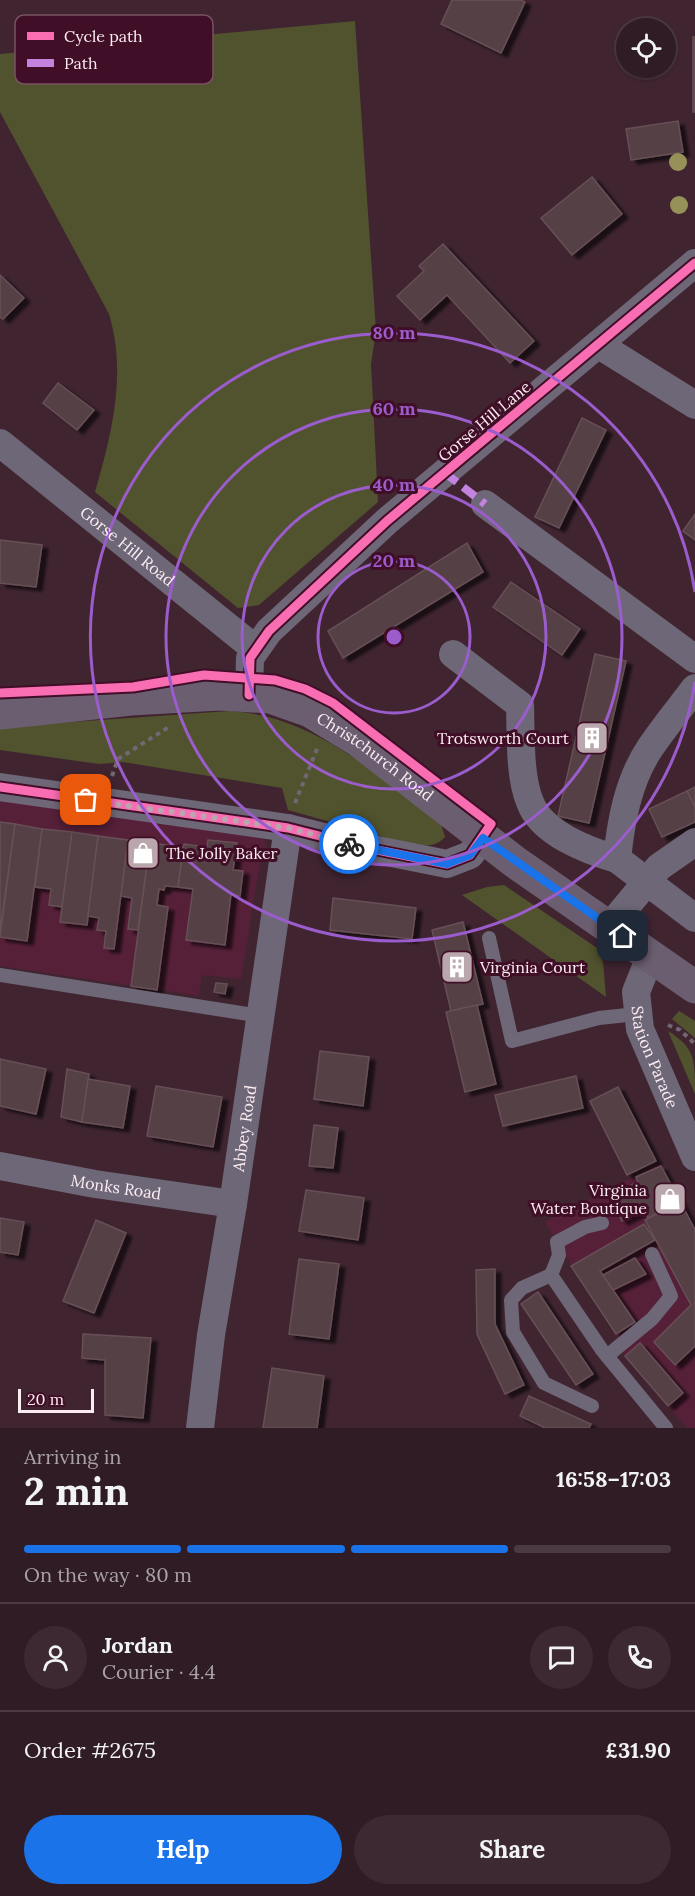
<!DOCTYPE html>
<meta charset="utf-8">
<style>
body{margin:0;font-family:Lora,serif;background:#3c2932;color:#f1f3f6;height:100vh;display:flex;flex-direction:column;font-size:22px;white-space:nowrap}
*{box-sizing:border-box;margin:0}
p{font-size:20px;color:#a8a1a7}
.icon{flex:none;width:33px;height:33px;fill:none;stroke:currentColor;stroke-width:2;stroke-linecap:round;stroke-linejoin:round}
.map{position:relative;height:1428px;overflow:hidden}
.side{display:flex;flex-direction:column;background:#301c25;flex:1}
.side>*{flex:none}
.buttons{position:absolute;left:616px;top:18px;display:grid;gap:12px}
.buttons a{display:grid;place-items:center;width:60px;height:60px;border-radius:50%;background:#301c25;box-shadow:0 2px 4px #0004,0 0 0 2px #4b3a42;font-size:30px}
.scale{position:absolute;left:18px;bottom:15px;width:76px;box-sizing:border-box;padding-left:6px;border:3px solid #fcedf2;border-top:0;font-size:16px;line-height:21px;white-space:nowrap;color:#fcedf2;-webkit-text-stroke:4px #400e26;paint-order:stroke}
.pin{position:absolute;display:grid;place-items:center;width:51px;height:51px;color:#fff;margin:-26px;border-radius:12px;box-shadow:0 3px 9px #0006}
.courier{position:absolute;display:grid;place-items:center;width:60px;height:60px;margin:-30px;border:4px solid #1a73e8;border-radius:50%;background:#fff;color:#222;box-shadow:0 2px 8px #0007}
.headline em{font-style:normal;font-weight:800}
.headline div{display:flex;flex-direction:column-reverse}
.headline{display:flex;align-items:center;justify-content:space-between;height:102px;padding:0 24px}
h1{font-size:39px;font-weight:800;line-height:45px}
.bar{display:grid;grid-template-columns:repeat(4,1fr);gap:9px 6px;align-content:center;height:72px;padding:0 24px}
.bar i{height:8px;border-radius:4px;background:#4b3a42}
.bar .active{background:#1a73e8}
.bar p{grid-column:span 4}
.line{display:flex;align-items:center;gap:15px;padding:0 24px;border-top:2px solid #4b3a42}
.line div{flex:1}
.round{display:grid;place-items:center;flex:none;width:63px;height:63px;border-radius:32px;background:#3c2932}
.button{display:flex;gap:12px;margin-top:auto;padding:12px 24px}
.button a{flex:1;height:69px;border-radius:36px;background:#1a73e8;color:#fff;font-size:24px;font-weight:800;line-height:69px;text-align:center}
.button a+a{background:#3c2932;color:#f1f3f6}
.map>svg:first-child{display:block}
.built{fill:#562039}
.green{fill:#51532e}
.building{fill:#553f45;stroke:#675056;stroke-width:1.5;filter:url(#shadow)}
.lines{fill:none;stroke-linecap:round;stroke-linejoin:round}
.path{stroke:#726874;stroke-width:4;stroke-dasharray:4.5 4.5;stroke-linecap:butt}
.lane{stroke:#6e6777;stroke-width:14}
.street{stroke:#6e6777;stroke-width:28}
.secondary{stroke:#6b5e70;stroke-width:33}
.quiet{stroke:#c483df;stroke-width:8;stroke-dasharray:15 8;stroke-linecap:butt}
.cycleway-casing{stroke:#400e26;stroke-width:13}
.cycleway{stroke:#f96db3;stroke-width:9}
.tree{fill:#969159}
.done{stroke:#baa7ae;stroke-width:6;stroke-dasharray:0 10.8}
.route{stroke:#1a73e8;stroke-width:8}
.ring{fill:none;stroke:#9b5ccc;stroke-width:3}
.labels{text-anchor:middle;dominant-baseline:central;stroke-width:6;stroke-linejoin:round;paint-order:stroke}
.street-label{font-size:16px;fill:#fcedf2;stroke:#400e26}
.poi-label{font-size:16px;fill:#fcedf2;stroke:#400e26;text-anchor:end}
.key{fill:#400e26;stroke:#785163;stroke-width:1.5}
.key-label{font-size:16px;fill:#fcedf2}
.centre{fill:#9b5ccc;stroke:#400e26;stroke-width:3}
.ring-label{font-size:18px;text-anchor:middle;font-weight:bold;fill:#9b5ccc;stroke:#400e26;stroke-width:6;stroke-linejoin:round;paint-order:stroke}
</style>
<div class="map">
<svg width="695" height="1428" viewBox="0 0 695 1428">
<defs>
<filter id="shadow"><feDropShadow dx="6" dy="4" stdDeviation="1.5" flood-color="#0009"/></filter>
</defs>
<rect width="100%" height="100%" fill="#402531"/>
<g class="built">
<polygon points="0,792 260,832 267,845 261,856 241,979 202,975 199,996 0,966"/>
<polygon points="660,1163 695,1227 695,1428 687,1428 625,1356 616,1334 545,1222"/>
</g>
<g class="green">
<path d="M355 21 376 331 371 364 378 502 259 605 238 608 95 492C112 433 127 374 109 314L0 112V54Z"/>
<path d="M230 711C314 716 377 774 441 824L445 837C436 847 425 846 412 845L288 810 282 788 123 762 99 764 0 750V727Z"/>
<polygon points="504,885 597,948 603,962 606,997 462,895 487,887"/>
<polygon points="679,1011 695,1021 695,1038 672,1019"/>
<path d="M668 1031C695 1048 695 1059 695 1094Z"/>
</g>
<g class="building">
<polygon points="452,0 521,0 525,2 501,53 441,24"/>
<rect x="693" y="37" width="2" height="75"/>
<polygon points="678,121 683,152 631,160 626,129"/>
<polygon points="592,177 622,214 572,255 541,218"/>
<polygon points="443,244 534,341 510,363 447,295 420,320 397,296 424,271 419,266"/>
<polygon points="0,275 24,298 3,319 0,317"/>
<polygon points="58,383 94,410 77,430 43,403"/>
<polygon points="582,418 606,430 559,528 535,517"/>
<polygon points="695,514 695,540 683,531"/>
<polygon points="0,540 42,545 36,587 0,583"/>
<polygon points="467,543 483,572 343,658 328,631"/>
<polygon points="511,582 580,629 562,655 493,607"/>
<polygon points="595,654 626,661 589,823 558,816"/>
<polygon points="695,787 695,807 687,791"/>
<polygon points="687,791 695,807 695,822 662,837 649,809"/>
<polygon points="0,822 15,824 0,931"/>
<polygon points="15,824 42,829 27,941 0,937"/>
<polygon points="42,829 72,832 62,907 49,905 51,889 35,887"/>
<polygon points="72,832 98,836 87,925 60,922"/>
<polygon points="98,836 128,840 114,949 104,948 106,931 97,930 99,918 88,916"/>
<polygon points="128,840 150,843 138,930 128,929 132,898 121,896"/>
<polygon points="208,840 237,843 233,870 243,871 240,896 231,894 225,945 186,940 193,889 178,887 184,844 207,847"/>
<polygon points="150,843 183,847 178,887 165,886 164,890 159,889 157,905 168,907 157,990 131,986"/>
<polygon points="333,898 416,908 412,939 330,930"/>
<polygon points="463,922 483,1004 451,1011 432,930"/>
<polygon points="216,983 227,984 225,994 214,992"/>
<polygon points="477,1005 496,1084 465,1092 446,1012"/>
<polygon points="320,1051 369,1057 363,1106 314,1099"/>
<polygon points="0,1059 46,1069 36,1114 0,1106"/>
<polygon points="67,1069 89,1074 82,1122 61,1117"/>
<polygon points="576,1076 583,1108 503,1126 495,1095"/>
<polygon points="88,1079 130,1086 123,1128 82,1122"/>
<polygon points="156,1086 222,1097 213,1147 147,1136"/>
<polygon points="618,1087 656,1161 627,1175 590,1101"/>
<polygon points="314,1125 338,1128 333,1168 309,1166"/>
<polygon points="661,1166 680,1201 648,1218 644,1210 622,1221 608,1196 638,1182 636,1177"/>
<polygon points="306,1190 364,1198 358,1240 299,1231"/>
<polygon points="680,1201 695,1230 695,1346 675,1365 654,1342 691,1305 645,1220"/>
<polygon points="0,1218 24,1222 18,1255 0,1252"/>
<polygon points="96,1220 126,1233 94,1313 63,1301"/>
<polygon points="644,1224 655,1240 600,1271 635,1322 616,1334 571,1266"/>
<polygon points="635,1258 646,1274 613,1290 603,1275"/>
<polygon points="299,1259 339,1264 329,1339 289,1334"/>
<polygon points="495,1269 495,1324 524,1385 505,1394 477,1334 476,1270"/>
<polygon points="538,1292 593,1374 576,1385 521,1304"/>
<polygon points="83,1334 151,1338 143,1418 105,1415 105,1360 82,1358"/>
<polygon points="640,1343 683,1393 668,1406 625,1356"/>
<polygon points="272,1368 324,1376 317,1428 263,1428"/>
<polygon points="529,1396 591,1424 589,1428 545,1428 520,1416"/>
</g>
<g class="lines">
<g class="path">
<polyline points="112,776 118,759 169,727"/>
<polyline points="295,803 317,749"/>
<polyline points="668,1025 680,1030 695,1044"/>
</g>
<g class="lane">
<polyline points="489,938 512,1041 599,1018 637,1014"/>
<polyline points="0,975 261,1016"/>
<polyline points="551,1275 602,1350 666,1428"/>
<polyline points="607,1356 652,1319 671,1296 652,1254"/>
<polyline points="592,1406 544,1383 513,1332 511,1300 522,1288 551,1275 559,1255 557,1242 585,1227 602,1223"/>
</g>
<g class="street">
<polyline points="599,345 695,405"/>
<path id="s1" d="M0 443 254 648"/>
<polyline points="485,504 695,659"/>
<path d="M453 654 520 705C521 733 519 776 530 802 541 833 588 851 617 859"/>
<path d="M695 688C680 708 664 727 650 748 628 781 621 821 617 859L695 918"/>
<polyline points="249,695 250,658 269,631 387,521 695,263"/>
<polyline points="0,787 288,828 367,848 447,864 470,855 483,838"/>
<polyline points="610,926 659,867 695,842"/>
<path id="s2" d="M650 957 636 992 640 1029 695 1157"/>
<path id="s3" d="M0 1166 95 1184 233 1204"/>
<path id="s4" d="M200 1428 211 1335 233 1204 288 828"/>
</g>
<path class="secondary" id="s5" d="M0 713 131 699 219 694 270 697 310 711 359 741 515 862 695 987"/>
<polyline class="quiet" points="445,473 485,504"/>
<g class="cycleway-casing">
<g id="cycleway">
<polyline points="0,693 133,687 204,675 275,680 305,689 333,703 491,824 470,855 447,864 367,848 288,828 0,787"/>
<polyline points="249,695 250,658 269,631 387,521 695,263"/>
</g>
</g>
<use href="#cycleway" class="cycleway"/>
</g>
<g class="tree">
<circle cx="678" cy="162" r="9"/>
<circle cx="679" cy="205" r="9"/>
</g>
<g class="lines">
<polyline class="done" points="86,800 288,828 349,844"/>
<polyline class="route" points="349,844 447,864 470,855 483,838 623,936"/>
</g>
<g class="ring">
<circle cx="394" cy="637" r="76"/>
<circle cx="394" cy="637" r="152"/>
<circle cx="394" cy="637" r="228"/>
<path d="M695 682A304 304 0 1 1 695 592"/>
</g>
<defs>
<g id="building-square" transform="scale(1.725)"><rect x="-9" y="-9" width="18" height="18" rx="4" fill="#baa7ae" stroke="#400e26"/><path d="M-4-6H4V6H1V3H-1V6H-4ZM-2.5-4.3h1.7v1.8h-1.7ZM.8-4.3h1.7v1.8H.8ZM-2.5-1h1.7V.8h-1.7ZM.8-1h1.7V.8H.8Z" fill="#fff"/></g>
<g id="shop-square" transform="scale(1.725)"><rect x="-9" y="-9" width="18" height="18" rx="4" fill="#baa7ae" stroke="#400e26"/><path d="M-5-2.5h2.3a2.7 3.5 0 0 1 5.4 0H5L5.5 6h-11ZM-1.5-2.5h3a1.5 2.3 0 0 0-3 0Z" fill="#fff"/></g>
</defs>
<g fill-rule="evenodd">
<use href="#building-square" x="592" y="738"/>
<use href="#shop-square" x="143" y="853"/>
<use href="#building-square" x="457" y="967"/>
<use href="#shop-square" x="670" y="1199"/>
</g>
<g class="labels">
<g class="street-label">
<text transform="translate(484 421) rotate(-40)">Gorse Hill Lane</text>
<text stroke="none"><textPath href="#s1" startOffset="164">Gorse Hill Road</textPath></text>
<text stroke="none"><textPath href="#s5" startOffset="393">Christchurch Road</textPath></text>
<text stroke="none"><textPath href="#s2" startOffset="106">Station Parade</textPath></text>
<text stroke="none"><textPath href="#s4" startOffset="303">Abbey Road</textPath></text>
<text stroke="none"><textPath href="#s3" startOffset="118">Monks Road</textPath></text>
</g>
<g class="poi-label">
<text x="569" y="738">Trotsworth Court</text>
<text x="166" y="853" text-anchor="start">The Jolly Baker</text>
<text x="480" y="967" text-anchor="start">Virginia Court</text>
<text x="647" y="1190">Virginia<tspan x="647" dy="18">Water Boutique</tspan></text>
</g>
</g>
<rect x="15" y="15" width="198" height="69" rx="9" class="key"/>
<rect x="27" y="32" width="27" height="8" fill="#f96db3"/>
<rect x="27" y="59" width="27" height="8" fill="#c483df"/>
<g class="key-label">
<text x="64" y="42">Cycle path</text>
<text x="64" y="69">Path</text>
</g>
<circle cx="394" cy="637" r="9" class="centre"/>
<g class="ring-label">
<text x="394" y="339">80 m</text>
<text x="394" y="415">60 m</text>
<text x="394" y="491">40 m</text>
<text x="394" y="567">20 m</text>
</g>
</svg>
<div class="buttons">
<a><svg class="icon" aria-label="locate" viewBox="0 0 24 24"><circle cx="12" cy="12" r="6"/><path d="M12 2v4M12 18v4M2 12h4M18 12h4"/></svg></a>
</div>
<div class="scale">20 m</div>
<div class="pin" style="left:86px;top:800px;background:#ea580c"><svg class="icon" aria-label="bag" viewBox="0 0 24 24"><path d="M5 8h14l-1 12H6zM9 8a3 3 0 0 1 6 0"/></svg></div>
<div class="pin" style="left:623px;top:936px;background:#1f2937"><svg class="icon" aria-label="home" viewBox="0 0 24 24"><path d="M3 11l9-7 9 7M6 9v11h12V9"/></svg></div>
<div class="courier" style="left:349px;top:844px"><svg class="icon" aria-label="bike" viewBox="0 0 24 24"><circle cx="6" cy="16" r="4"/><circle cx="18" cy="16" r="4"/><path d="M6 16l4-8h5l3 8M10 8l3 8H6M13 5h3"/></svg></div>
</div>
<section class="side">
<div class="headline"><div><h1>2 min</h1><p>Arriving in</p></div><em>16:58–17:03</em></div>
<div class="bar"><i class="active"></i><i class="active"></i><i class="active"></i><i></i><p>On the way · 80 m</p></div>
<div class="line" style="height:108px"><a class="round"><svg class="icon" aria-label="person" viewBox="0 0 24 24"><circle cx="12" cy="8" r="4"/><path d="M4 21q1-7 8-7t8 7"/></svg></a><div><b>Jordan</b><p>Courier · 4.4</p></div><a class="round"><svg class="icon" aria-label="chat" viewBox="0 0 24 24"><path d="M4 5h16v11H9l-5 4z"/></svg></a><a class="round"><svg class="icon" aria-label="phone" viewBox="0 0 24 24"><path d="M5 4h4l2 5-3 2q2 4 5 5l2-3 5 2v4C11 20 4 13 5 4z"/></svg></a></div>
<div class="line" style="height:78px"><div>Order #2675</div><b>£31.90</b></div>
<div class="button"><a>Help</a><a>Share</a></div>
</section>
